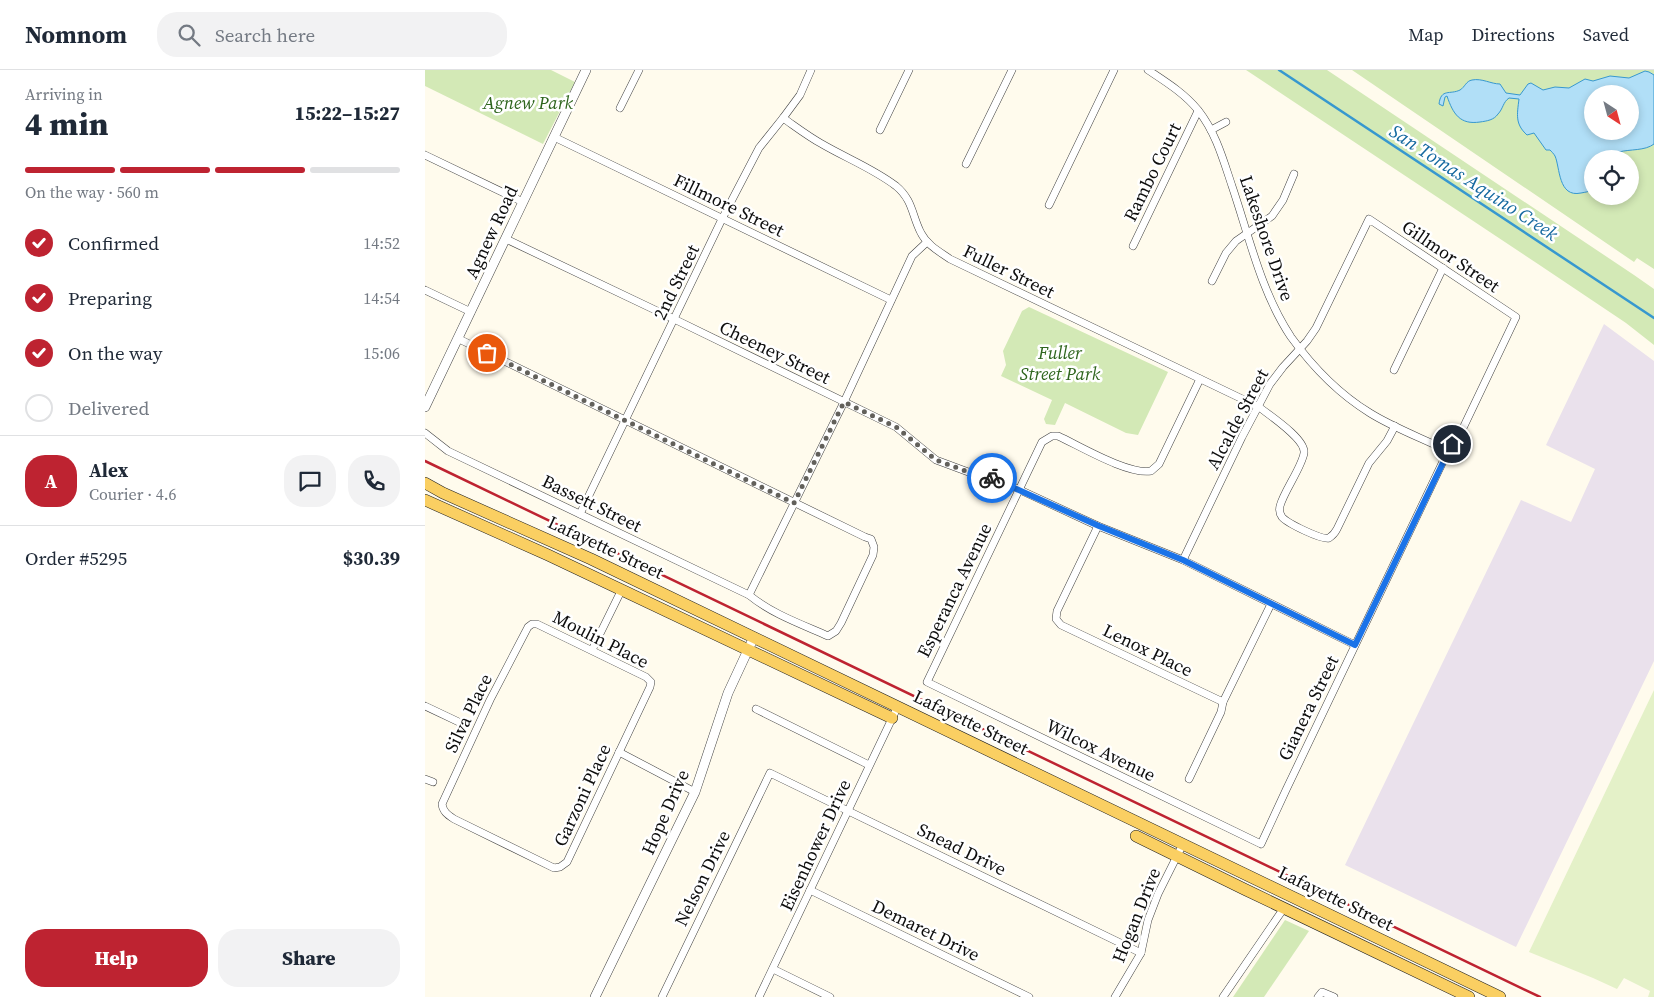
<!DOCTYPE html>
<meta charset="utf-8">
<style>
body{margin:0;font-family:"Source Serif 4",serif;background:#f2f2f3;color:#1f2937;height:100vh;display:flex;flex-direction:column;font-size:19px;white-space:nowrap}
*{box-sizing:border-box;margin:0}
p{font-size:16px;color:#747a83}
.icon{flex:none;width:28px;height:28px;fill:none;stroke:currentColor;stroke-width:2;stroke-linecap:round;stroke-linejoin:round}
.map{position:relative;flex:1;overflow:hidden}
.details{display:flex;flex-direction:column;background:#fff;width:425px}
.details>*{flex:none}
.needle{width:32px;rotate:144deg}
.controls{position:absolute;left:1159px;top:15px;display:grid;gap:10px}
.controls a{display:grid;place-items:center;width:55px;height:55px;border-radius:50%;background:#fff;box-shadow:0 2px 8px #0003;font-size:25px}
.pin{position:absolute;display:grid;place-items:center;width:42px;height:42px;color:#fff;margin:-21px;border:2px solid #fff;border-radius:50%;box-shadow:0 1px 5px #0007}
.courier{position:absolute;display:grid;place-items:center;width:50px;height:50px;margin:-25px;border:4px solid #1a73e8;border-radius:50%;background:#fff;color:#222;box-shadow:0 1px 6px #0007}
.summary em{font-style:normal;font-weight:800}
.summary div{display:flex;flex-direction:column-reverse}
.summary{display:flex;align-items:center;justify-content:space-between;height:85px;padding:0 25px}
h1{font-size:32px;font-weight:800;line-height:38px}
.bar{display:grid;grid-template-columns:repeat(4,1fr);gap:8px 5px;align-content:center;height:60px;padding:0 25px}
.bar i{height:6px;border-radius:4px;background:#e0e1e3}
.bar .active{background:#be2331}
.bar p{grid-column:span 4}
.line{display:flex;align-items:center;gap:12px;padding:0 25px;border-top:1px solid #e0e1e3}
.line div{flex:1}
.round{display:grid;place-items:center;flex:none;width:52px;height:52px;border-radius:20px;background:#f2f2f3}
ol{padding:0 25px;list-style:none}
li{display:flex;align-items:center;gap:15px;height:55px}
li p{margin-inline-start:auto}
li .icon{padding:5px;border-radius:50%;background:#be2331;color:#fff;stroke-width:4}
li:last-child{color:#747a83}
li i{width:28px;height:28px;border:2px solid #e0e1e3;border-radius:50%}
.button{display:flex;gap:10px;margin-top:auto;padding:10px 25px}
.button a{flex:1;height:58px;border-radius:20px;background:#be2331;color:#fff;font-size:20px;font-weight:800;line-height:58px;text-align:center}
.button a+a{background:#f2f2f3;color:#1f2937}
header{display:flex;align-items:center;gap:30px;box-sizing:border-box;height:70px;padding:0 25px;background:#fff;border-bottom:1px solid #e0e1e3}
header strong{font-size:24px}
nav{display:flex;gap:28px;margin-inline-start:auto;font-size:18px}
.search{width:350px;height:45px;background:#f2f2f3;display:flex;align-items:center;gap:12px;box-sizing:border-box;padding:0 18px;border-radius:20px;color:#747a83;font-size:19px}
main{display:flex;flex:1;min-height:0}
.map>svg:first-child{display:block}
.industrial{fill:#eae1ec}
.green{fill:#d3e9b6;fill-rule:evenodd}
.pitch{fill:#e4f1c8}
.water{fill:#b1dff7;stroke:#3798cf;fill-rule:evenodd}
.lines{fill:none;stroke-linecap:round;stroke-linejoin:round}
.stream{stroke:#3798cf;stroke-width:2.5}
.minor-casing{stroke:#404040;stroke-width:8}
.tertiary-casing{stroke:#404040;stroke-width:10}
.primary-casing{stroke:#1e1e1e;stroke-width:12}
.minor{stroke:#fff;stroke-width:7}
.tertiary{stroke:#fff;stroke-width:9}
.primary{stroke:#facf62;stroke-width:11}
.rail{stroke:#be2331;stroke-width:2.5}
.done{stroke:#62605b;stroke-width:5;stroke-dasharray:0 9}
.route{stroke:#1a73e8;stroke-width:6}
.labels{text-anchor:middle;dominant-baseline:central;stroke-width:5;stroke-linejoin:round;paint-order:stroke}
.park-label{font-size:18px;font-style:italic;fill:#2e651d;stroke:#fff}
.street-label{font-size:18px;fill:#0d0d0d;stroke:#fff}
.water-label{font-size:19px;font-style:italic;fill:#1569a0;stroke:#fff}
</style>
<header>
<strong>Nomnom</strong>
<div class="search"><svg class="icon" aria-label="search" viewBox="0 0 24 24"><circle cx="10" cy="10" r="6"/><path d="M15 15l6 6"/></svg>Search here</div>
<nav><a>Map</a><a>Directions</a><a>Saved</a></nav>
</header>
<main>
<section class="details">
<div class="summary"><div><h1>4 min</h1><p>Arriving in</p></div><em>15:22–15:27</em></div>
<div class="bar"><i class="active"></i><i class="active"></i><i class="active"></i><i></i><p>On the way · 560 m</p></div>
<ol>
<li><svg class="icon" aria-label="check" viewBox="0 0 24 24"><path d="M5 12l5 5 9-10"/></svg>Confirmed<p>14:52</p></li>
<li><svg class="icon" aria-label="check" viewBox="0 0 24 24"><path d="M5 12l5 5 9-10"/></svg>Preparing<p>14:54</p></li>
<li><svg class="icon" aria-label="check" viewBox="0 0 24 24"><path d="M5 12l5 5 9-10"/></svg>On the way<p>15:06</p></li>
<li><i></i>Delivered</li>
</ol>
<div class="line" style="height:90px"><b class="round" style="background:#be2331;color:#fff">A</b><div><b>Alex</b><p>Courier · 4.6</p></div><a class="round"><svg class="icon" aria-label="chat" viewBox="0 0 24 24"><path d="M4 5h16v11H9l-5 4z"/></svg></a><a class="round"><svg class="icon" aria-label="phone" viewBox="0 0 24 24"><path d="M5 4h4l2 5-3 2q2 4 5 5l2-3 5 2v4C11 20 4 13 5 4z"/></svg></a></div>
<div class="line" style="height:65px"><div>Order #5295</div><b>$30.39</b></div>
<div class="button"><a>Help</a><a>Share</a></div>
</section>
<div class="map">
<svg width="1229" height="927" viewBox="0 0 1229 927">
<rect width="100%" height="100%" fill="#fffbed"/>
<polygon class="industrial" points="1179,254 1229,291 1229,591 1091,877 920,795 1096,430 1146,452 1170,399 1121,375"/>
<g class="green">
<polygon points="0,0 126,0 150,12 118,74 0,16"/>
<polygon points="821,0 902,0 1209,205 1229,219 1229,275 1201,253 1113,194"/>
<path d="M927 0H1229V199L1212 188 1209 192ZM1168 24H1205V61H1168ZM1168 89H1205V126H1168Z"/>
<polygon points="604,237 743,302 713,365 701,363 640,333 630,355 621,354 619,349 627,330 576,306 581,295 578,281 597,241"/>
<polygon points="860,850 884,861 839,927 808,927"/>
</g>
<polygon class="pitch" points="1229,620 1229,927 1223,927 1225,921 1199,908 1192,919 1168,908 1104,882"/>
<path class="water" d="M1220 1 1224 2 1229 5V74C1220 81 1205 79 1194 82 1184 85 1179 89 1168 89L1167 120C1163 122 1161 122 1156 123 1133 128 1135 97 1130 86 1129 84 1126 81 1125 80H1121L1109 63 1102 65C1090 54 1092 45 1094 29L1084 28C1078 32 1078 39 1073 44 1069 50 1062 51 1055 52 1035 55 1028 44 1022 26L1020 27 1018 36 1014 34C1016 18 1025 25 1035 20 1040 17 1041 11 1047 10 1057 8 1066 14 1075 14L1081 23 1095 25 1103 14 1106 13 1118 20 1130 17 1144 18 1160 9 1168 11 1185 6 1204 8ZM1168 24H1205V61H1168Z"/>
<g class="lines">
<polyline class="stream" points="854,0 1229,248"/>
<g class="minor-casing">
<g id="minor">
<path d="M723 0C741 12 759 23 773 40 791 63 798 89 807 116 824 166 836 222 866 267 887 296 914 324 945 343 969 358 997 368 1023 381"/>
<polyline points="195,38 214,0"/>
<path d="M358 48C371 57 384 67 397 74 421 88 449 99 471 116 488 130 487 146 496 163 502 175 515 182 525 189L834 337C844 345 881 369 879 383 877 397 859 421 855 436 854 440 854 443 857 447 862 453 896 470 904 468 907 466 910 463 912 459L944 393 962 371 970 356"/>
<polyline points="455,60 484,0"/>
<polyline points="786,60 801,52"/>
<polyline points="129,67 466,230"/>
<polyline points="0,85 98,132"/>
<polyline points="541,94 587,0"/>
<polyline points="624,135 689,0"/>
<polyline points="81,169 249,249 471,357 511,390 546,403 569,408 673,456 758,490 930,575"/>
<polyline points="708,176 773,41"/>
<polyline points="787,211 801,183 811,171 847,146 858,130 869,104"/>
<polyline points="0,220 46,242"/>
<polyline points="969,300 1018,198"/>
<path d="M0 363 23 381 324 525C347 544 376 554 403 566L411 561 416 553 448 485 449 477 446 469 440 467 34 269"/>
<polyline points="155,444 297,149 334,78 358,48 375,25 386,0"/>
<polyline points="673,456 632,541 631,549 636,555 798,632 846,534"/>
<path d="M758 490 817 367 845 314 858 297 882 271 891 258 944 149 1091 247 1039 356 1023 381 861 720 836 774 502 612 617 372 627 366H633C655 376 703 405 726 401L734 394 775 309"/>
<polyline points="324,525 419,332 487,186 502,172"/>
<path d="M107 554H112L221 607 226 612 225 617 142 792 135 797 129 798 29 749C23 745 18 742 17 734L65 630 103 557Z"/>
<polyline points="167,580 197,519"/>
<polyline points="0,636 38,654"/>
<polyline points="331,639 444,695"/>
<polyline points="194,682 270,722"/>
<polyline points="0,709 8,712"/>
<polyline points="764,709 796,642 798,632"/>
<polyline points="385,820 604,927"/>
<polyline points="348,899 405,927"/>
<polyline points="237,927 345,703 716,883"/>
<polyline points="334,927 473,636"/>
<polyline points="690,927 716,883 723,850 733,824 758,774"/>
<polyline points="798,927 859,838"/>
<polyline points="893,927 897,922 909,927"/>
</g>
</g>
<g class="tertiary-casing">
<g id="tertiary">
<polyline points="0,337 161,0"/>
<polyline points="170,927 270,722 303,623 329,567"/>
</g>
</g>
<g class="primary-casing">
<g id="primary">
<polyline points="0,413 18,423 166,489 1075,927"/>
<polyline points="0,430 123,485 467,648"/>
<polyline points="711,766 819,819 1044,927"/>
</g>
</g>
<use href="#minor" class="minor"/>
<use href="#tertiary" class="tertiary"/>
<use href="#primary" class="primary"/>
<polyline class="rail" points="0,391 1115,927"/>
</g>
<g class="lines">
<polyline class="done" points="62,283 369,433 419,332 471,357 511,390 546,403 567,408"/>
<polyline class="route" points="567,408 674,456 758,490 930,575 1027,374"/>
</g>
<g class="labels">
<g class="park-label">
<text x="103" y="32">Agnew Park</text>
<text x="635" y="282">Fuller<tspan x="635" dy="21">Street Park</tspan></text>
</g>
<g class="street-label">
<text transform="translate(727 102) rotate(-64)">Rambo Court</text>
<text transform="translate(304 135) rotate(26)">Fillmore Street</text>
<text transform="translate(66 162) rotate(-65)">Agnew Road</text>
<text transform="translate(842 168) rotate(71)">Lakeshore Drive</text>
<text transform="translate(1026 186) rotate(34)">Gillmor Street</text>
<text transform="translate(584 201) rotate(26)">Fuller Street</text>
<text transform="translate(251 212) rotate(-64)">2nd Street</text>
<text transform="translate(350 282) rotate(26)">Cheeney Street</text>
<text transform="translate(812 349) rotate(-62)">Alcalde Street</text>
<text transform="translate(167 433) rotate(26)">Bassett Street</text>
<text transform="translate(181 477) rotate(25)">Lafayette Street</text>
<text transform="translate(529 520) rotate(-64)">Esperanca Avenue</text>
<text transform="translate(176 569) rotate(27)">Moulin Place</text>
<text transform="translate(723 580) rotate(26)">Lenox Place</text>
<text transform="translate(883 638) rotate(-64)">Gianera Street</text>
<text transform="translate(43 643) rotate(-64)">Silva Place</text>
<text transform="translate(546 652) rotate(26)">Lafayette Street</text>
<text transform="translate(676 680) rotate(26)">Wilcox Avenue</text>
<text transform="translate(157 725) rotate(-65)">Garzoni Place</text>
<text transform="translate(240 742) rotate(-66)">Hope Drive</text>
<text transform="translate(390 775) rotate(-65)">Eisenhower Drive</text>
<text transform="translate(537 779) rotate(26)">Snead Drive</text>
<text transform="translate(277 808) rotate(-64)">Nelson Drive</text>
<text transform="translate(911 828) rotate(26)">Lafayette Street</text>
<text transform="translate(711 845) rotate(-68)">Hogan Drive</text>
<text transform="translate(501 860) rotate(26)">Demaret Drive</text>
</g>
<g class="water-label">
<text transform="translate(1049 112) rotate(33)">San Tomas Aquino Creek</text>
</g>
</g>
</svg>
<div class="controls">
<a><svg class="needle" viewBox="-14 -14 28 28"><path d="M0-13l5 13h-10z" fill="#e53935"/><path d="M0 13l5-13h-10z" fill="#747a83"/></svg></a>
<a><svg class="icon" aria-label="locate" viewBox="0 0 24 24"><circle cx="12" cy="12" r="6"/><path d="M12 2v4M12 18v4M2 12h4M18 12h4"/></svg></a>
</div>
<div class="pin" style="left:62px;top:283px;background:#ea580c"><svg class="icon" aria-label="bag" viewBox="0 0 24 24"><path d="M5 8h14l-1 12H6zM9 8a3 3 0 0 1 6 0"/></svg></div>
<div class="pin" style="left:1027px;top:374px;background:#1f2937"><svg class="icon" aria-label="home" viewBox="0 0 24 24"><path d="M3 11l9-7 9 7M6 9v11h12V9"/></svg></div>
<div class="courier" style="left:567px;top:408px"><svg class="icon" aria-label="bike" viewBox="0 0 24 24"><circle cx="6" cy="16" r="4"/><circle cx="18" cy="16" r="4"/><path d="M6 16l4-8h5l3 8M10 8l3 8H6M13 5h3"/></svg></div>
</div>
</main>
